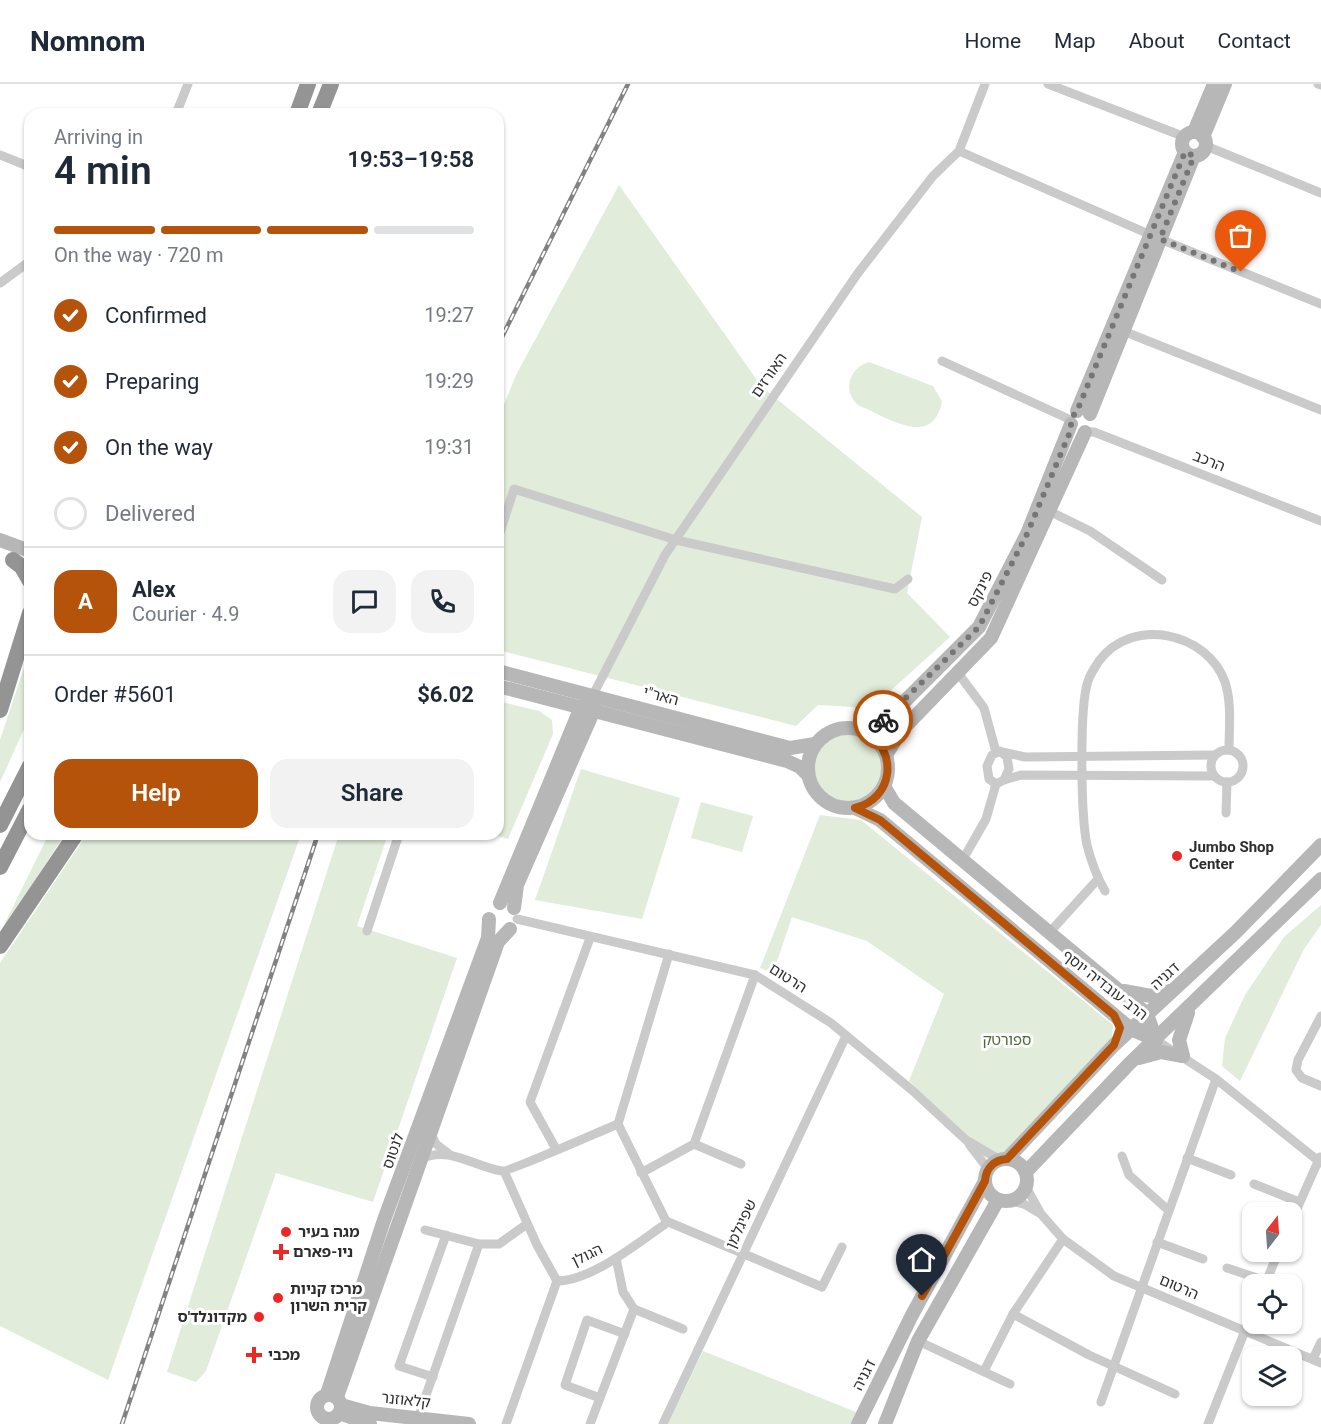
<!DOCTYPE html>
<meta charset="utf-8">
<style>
body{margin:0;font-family:Roboto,"Noto Sans Hebrew",sans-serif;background:#f2f2f3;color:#1f2937;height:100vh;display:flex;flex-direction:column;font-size:22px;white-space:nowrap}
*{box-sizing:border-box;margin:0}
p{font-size:20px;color:#747a83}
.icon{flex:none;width:33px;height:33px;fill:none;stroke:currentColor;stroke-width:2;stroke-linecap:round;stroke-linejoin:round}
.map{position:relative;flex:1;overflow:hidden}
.side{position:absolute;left:24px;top:24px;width:480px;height:732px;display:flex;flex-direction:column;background:#fff;border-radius:18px;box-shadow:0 2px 4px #0004}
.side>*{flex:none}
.needle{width:39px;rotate:17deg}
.fabs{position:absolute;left:1242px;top:1118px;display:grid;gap:12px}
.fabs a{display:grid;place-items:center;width:60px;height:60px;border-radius:12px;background:#fff;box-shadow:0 2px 4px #0004;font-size:30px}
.pin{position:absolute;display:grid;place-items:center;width:51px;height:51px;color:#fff;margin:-62px -26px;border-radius:50% 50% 50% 0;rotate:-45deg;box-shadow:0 0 6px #0007}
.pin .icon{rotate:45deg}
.courier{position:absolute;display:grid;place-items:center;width:60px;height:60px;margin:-30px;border:4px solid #b45309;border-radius:50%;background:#fff;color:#222;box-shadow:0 2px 8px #0007}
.summary em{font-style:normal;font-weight:600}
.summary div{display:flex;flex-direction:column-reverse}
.summary{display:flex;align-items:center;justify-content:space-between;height:102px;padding:0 30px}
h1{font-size:39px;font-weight:600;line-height:45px}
.bar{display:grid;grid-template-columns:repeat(4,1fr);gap:9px 6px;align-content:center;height:72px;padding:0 30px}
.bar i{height:8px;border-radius:4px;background:#e0e1e3}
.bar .active{background:#b45309}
.bar p{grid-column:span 4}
.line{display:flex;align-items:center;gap:15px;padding:0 30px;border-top:2px solid #e0e1e3}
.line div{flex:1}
.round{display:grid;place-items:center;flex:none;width:63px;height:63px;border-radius:18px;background:#f2f2f3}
ol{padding:0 30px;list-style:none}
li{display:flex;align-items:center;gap:18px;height:66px}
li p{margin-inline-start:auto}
li .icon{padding:6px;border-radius:50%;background:#b45309;color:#fff;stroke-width:4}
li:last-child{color:#747a83}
li i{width:33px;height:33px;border:3px solid #e0e1e3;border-radius:50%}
.cta{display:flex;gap:12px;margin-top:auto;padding:12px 30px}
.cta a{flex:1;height:69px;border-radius:18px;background:#b45309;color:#fff;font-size:24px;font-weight:600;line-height:69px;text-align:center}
.cta a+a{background:#f2f2f3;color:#1f2937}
header{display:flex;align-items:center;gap:36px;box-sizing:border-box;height:84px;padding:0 30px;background:#fff;border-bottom:2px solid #e0e1e3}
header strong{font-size:28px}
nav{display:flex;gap:33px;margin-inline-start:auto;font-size:21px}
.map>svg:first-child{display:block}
.green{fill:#e2ecda}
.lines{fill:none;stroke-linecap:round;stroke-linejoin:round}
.street{stroke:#cacaca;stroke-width:9}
.secondary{stroke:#b7b7b7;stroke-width:14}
.highway{stroke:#949494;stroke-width:16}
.rail-casing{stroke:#828282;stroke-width:4.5}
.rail{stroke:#fff;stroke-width:2;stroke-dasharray:7;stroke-linecap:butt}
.done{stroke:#767676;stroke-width:6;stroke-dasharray:0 10.8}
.route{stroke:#b45309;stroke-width:8}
.poi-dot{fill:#ec2827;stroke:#fff;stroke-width:2}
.labels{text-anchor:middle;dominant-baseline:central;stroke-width:6;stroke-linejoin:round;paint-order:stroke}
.street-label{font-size:15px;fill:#2d2d2d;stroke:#fff}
.poi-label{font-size:15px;font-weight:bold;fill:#2d2d2d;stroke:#fff;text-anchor:start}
.park-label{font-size:15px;fill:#4c6b39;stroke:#fff}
</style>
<header>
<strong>Nomnom</strong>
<nav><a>Home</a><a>Map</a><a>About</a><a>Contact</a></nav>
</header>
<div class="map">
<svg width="1321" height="1340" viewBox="0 0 1321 1340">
<rect width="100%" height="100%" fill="#fff"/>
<g class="green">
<polygon points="619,101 762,303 922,433 907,509 950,553 867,628 853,623 818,621 796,642 498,566 498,336 516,291"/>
<path d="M869 278 933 302 942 317C933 366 887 333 858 321 842 307 849 284 869 278Z"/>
<polygon points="30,566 30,632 0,698 0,656"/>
<polygon points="498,617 539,627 552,636 553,650 508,755 491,750 498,750"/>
<circle cx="848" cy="684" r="36"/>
<polygon points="581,685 680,714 642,835 535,816"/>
<polygon points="701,718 753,732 742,768 691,754"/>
<polygon points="820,731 861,736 1113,941 1112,954 1008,1070 989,1073 909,997 944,910 867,857 792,833 773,889 760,884"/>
<polygon points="49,750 65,750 0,850 0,849"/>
<polygon points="87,750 301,750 108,1296 0,1242 0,879"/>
<polygon points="339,750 388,750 357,842 457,874 373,1118 276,1089 206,1287 196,1298 167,1288"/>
<polygon points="1321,821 1321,841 1304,865 1240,997 1222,982 1225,954 1245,911 1284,853"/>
<polygon points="703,1267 856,1328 851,1340 668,1340"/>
</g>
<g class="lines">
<g class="street">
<polyline points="1048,0 1185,53"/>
<polyline points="1318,0 1321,1"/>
<polyline points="176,30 188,0"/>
<polyline points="1206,62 1321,109"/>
<polyline points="959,67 1151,151"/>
<polyline points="0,71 30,83"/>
<polyline points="1160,155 1321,220"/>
<polyline points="0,199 30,177"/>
<polyline points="1123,247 1321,326"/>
<polyline points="942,277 1071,336"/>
<polyline points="1086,348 1094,348 1321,437"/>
<polyline points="1051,428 1090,447 1162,496"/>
<polyline points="498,455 514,405 676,456 895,505 908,495"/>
<polyline points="958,589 984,624 996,668"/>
<polyline points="593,611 665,471 858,189 933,92 959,67 985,0"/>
<circle cx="1227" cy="682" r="16"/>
<polygon points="1000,667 1007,673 1009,685 1004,696 996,700 989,695 987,682 992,671"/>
<polyline points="1002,668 1025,673 1215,671"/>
<polyline points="1004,696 1021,691 1214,692"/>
<polyline points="1226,729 1227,698"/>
<polyline points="962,777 986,735 996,700"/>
<path d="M1105 807C1097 793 1091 777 1087 761 1081 733 1079 623 1088 597 1090 591 1095 583 1099 577 1132 532 1207 548 1225 598 1232 619 1229 645 1229 666"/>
<polyline points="517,835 755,891 831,939 913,1007 966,1056 1000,1076"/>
<polyline points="367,847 399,750"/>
<polyline points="1049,849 1098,795"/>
<polyline points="1321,932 1298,976 1296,986 1302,994 1321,1002"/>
<polyline points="1156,956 1216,995 1321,1079"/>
<polyline points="618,1040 669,870"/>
<polyline points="430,1048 436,1060 449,1070"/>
<polyline points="694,1060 741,1080"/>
<polyline points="969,1060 988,1085"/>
<polyline points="556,1065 530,1018 590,854"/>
<polyline points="1122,1072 1129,1091 1168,1126"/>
<polyline points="1187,1074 1231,1091"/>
<path d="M421 1075C449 1061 474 1083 502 1087 509 1088 603 1046 618 1040L666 1137 664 1141C636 1160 591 1197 557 1197L537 1161 504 1087"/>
<polyline points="641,1089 694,1060 755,891"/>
<polyline points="1254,1100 1299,1118"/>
<polyline points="1026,1103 1041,1130 1063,1155 1114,1192 1321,1279"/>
<polyline points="1011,1117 1024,1120 1039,1129"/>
<polyline points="1292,1136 1320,1073"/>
<polyline points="666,1137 822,1203 842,1163"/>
<polyline points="425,1146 479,1160 499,1160 527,1140"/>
<polyline points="1157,1158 1203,1175"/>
<polyline points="616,1174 623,1208 634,1225"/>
<polyline points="1227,1184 1266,1197"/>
<polyline points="1265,1200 1279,1167"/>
<polyline points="634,1225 683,1245"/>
<polyline points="1013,1230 1089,1271 1175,1310"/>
<polyline points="918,1257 1010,1300"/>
<polyline points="1313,1275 1321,1258"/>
<polyline points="984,1287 1013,1230 1063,1155"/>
<polyline points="433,1293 399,1282 446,1151"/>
<polyline points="600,1314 565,1301 587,1236 625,1250"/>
<polyline points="1101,1318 1216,995"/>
<polyline points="418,1334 479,1160"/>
<polyline points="506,1340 557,1197"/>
<polyline points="590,1340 634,1225"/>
<polyline points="663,1340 846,952"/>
<polyline points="1208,1340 1252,1229"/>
</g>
<g class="secondary">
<polyline points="1194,48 1214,0"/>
<circle cx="1194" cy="60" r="12"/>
<polyline points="1203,53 1225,0"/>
<polyline points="1077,327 1185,68"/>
<polyline points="1090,330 1194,72"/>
<polyline points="0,456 30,467"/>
<polyline points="498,587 790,664 815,660"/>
<polyline points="498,602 787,677 800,683 808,691"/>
<circle cx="848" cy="684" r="40"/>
<polyline points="864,647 891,631 979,543 1027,450 1071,340"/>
<polyline points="886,671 901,647 991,554 1085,348"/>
<polyline points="884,702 894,719 1147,930 1156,956"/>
<polyline points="855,724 880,736 1131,945 1156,956"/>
<polyline points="500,819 581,623 587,617"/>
<polyline points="514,824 517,801 594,626 594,619"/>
<polyline points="1124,907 1151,912 1169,907"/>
<polyline points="1183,972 1179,956 1188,929"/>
<polyline points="1139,974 1161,968 1183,972"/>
<circle cx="1006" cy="1096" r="21"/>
<polyline points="1007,1075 1114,961 1236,848 1321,761"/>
<polyline points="1026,1088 1129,980 1321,795"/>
<polyline points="327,1310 384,1136 488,854 489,835"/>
<circle cx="329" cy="1323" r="12"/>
<polyline points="337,1313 498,858 510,845"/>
<polyline points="341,1321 370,1329 469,1340"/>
<polyline points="339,1329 370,1340"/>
<polyline points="858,1340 912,1231 985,1097"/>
<polyline points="885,1340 918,1257 998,1116"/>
</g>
<g class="highway">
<polyline points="297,30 308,0"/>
<polyline points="319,30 331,0"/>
<polyline points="13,476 22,483 30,497"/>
<polyline points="0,626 30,529"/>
<polyline points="0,741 30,682"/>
<polyline points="0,783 30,725"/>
<polyline points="0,862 76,750"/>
</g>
<g class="rail-casing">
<g id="rail">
<polyline points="498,261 628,0"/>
<polyline points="122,1340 318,750"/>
</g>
</g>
<use href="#rail" class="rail"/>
</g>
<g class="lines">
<polyline class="done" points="883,636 979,543 1027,450 1070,348 1072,333 1077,327 1185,68 1194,72 1160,155 1241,188"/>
<path class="route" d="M883 636 864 647C899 665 894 715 855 724L880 736 1114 931 1120 944 1114 961 1007 1075C994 1076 986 1084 985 1097L922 1212"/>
</g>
<g class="poi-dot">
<circle cx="1177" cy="772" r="6"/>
<circle cx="286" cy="1148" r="6"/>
<path d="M278 1159h6v6h6v6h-6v6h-6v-6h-6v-6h6z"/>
<circle cx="278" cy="1214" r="6"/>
<circle cx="259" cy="1233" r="6"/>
<path d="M251 1262h6v6h6v6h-6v6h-6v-6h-6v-6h6z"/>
</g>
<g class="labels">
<g class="street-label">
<text transform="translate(769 291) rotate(-55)">האורזים</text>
<text transform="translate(1209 377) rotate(22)">הרכב</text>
<text transform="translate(980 505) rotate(-63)">פינקס</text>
<text transform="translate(661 612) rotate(15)">האר"י</text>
<text transform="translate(1165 892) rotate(-42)">דגניה</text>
<text transform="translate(788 894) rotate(32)">הרטום</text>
<text transform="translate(1105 901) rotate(38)">הרב עובדיה יוסף</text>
<text transform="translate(393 1067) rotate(-70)">לנטוס</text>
<text transform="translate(741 1140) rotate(-65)">שפיגלמן</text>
<text transform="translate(587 1171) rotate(-26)">הגולן</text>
<text transform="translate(1179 1203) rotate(23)">הרטום</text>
<text transform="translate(864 1291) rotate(-63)">דגניה</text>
<text transform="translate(406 1316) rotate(6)">קלאוזנר</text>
</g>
<g class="poi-label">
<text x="1189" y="763">Jumbo Shop<tspan x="1189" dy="17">Center</tspan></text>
<text x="298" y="1148">מגה בעיר</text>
<text x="293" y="1168">ניו-פארם</text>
<text x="290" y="1205">מרכז קניות<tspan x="290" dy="17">קרית השרון</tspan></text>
<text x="247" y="1233" text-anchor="end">מקדונלד'ס</text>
<text x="268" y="1271">מכבי</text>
</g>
<g class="park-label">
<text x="1007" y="956">ספורטק</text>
</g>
</g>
</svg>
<div class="fabs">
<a><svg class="needle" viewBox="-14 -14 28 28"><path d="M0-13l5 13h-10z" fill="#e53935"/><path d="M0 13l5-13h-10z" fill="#747a83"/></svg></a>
<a><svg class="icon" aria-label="locate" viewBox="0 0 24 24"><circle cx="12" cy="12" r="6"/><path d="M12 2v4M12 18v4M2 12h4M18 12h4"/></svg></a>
<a><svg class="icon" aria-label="layers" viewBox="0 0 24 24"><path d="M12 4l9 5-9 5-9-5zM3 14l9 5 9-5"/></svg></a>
</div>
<div class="pin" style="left:1241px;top:188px;background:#ea580c"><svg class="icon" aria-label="bag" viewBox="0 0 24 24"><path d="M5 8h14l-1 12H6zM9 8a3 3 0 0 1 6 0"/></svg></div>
<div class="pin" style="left:922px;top:1212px;background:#1f2937"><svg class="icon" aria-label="home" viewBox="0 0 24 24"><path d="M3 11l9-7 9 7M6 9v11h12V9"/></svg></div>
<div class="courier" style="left:883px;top:636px"><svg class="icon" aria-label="bike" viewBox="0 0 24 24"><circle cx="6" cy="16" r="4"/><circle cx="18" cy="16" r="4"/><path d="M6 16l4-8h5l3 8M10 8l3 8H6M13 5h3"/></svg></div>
<section class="side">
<div class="summary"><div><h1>4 min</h1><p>Arriving in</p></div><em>19:53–19:58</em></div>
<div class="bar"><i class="active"></i><i class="active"></i><i class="active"></i><i></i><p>On the way · 720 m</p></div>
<ol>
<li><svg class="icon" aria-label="check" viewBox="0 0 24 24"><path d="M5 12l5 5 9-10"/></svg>Confirmed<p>19:27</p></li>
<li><svg class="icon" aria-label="check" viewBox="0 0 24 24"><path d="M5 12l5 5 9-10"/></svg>Preparing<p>19:29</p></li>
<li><svg class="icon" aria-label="check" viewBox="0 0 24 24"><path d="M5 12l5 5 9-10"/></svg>On the way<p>19:31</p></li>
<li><i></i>Delivered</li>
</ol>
<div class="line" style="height:108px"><b class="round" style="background:#b45309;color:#fff">A</b><div><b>Alex</b><p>Courier · 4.9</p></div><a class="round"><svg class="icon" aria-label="chat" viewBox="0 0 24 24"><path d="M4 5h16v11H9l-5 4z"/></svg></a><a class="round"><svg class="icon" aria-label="phone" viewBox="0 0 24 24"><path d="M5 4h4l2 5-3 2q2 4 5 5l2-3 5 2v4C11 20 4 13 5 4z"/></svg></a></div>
<div class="line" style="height:78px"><div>Order #5601</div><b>$6.02</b></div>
<div class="cta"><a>Help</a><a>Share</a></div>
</section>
</div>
